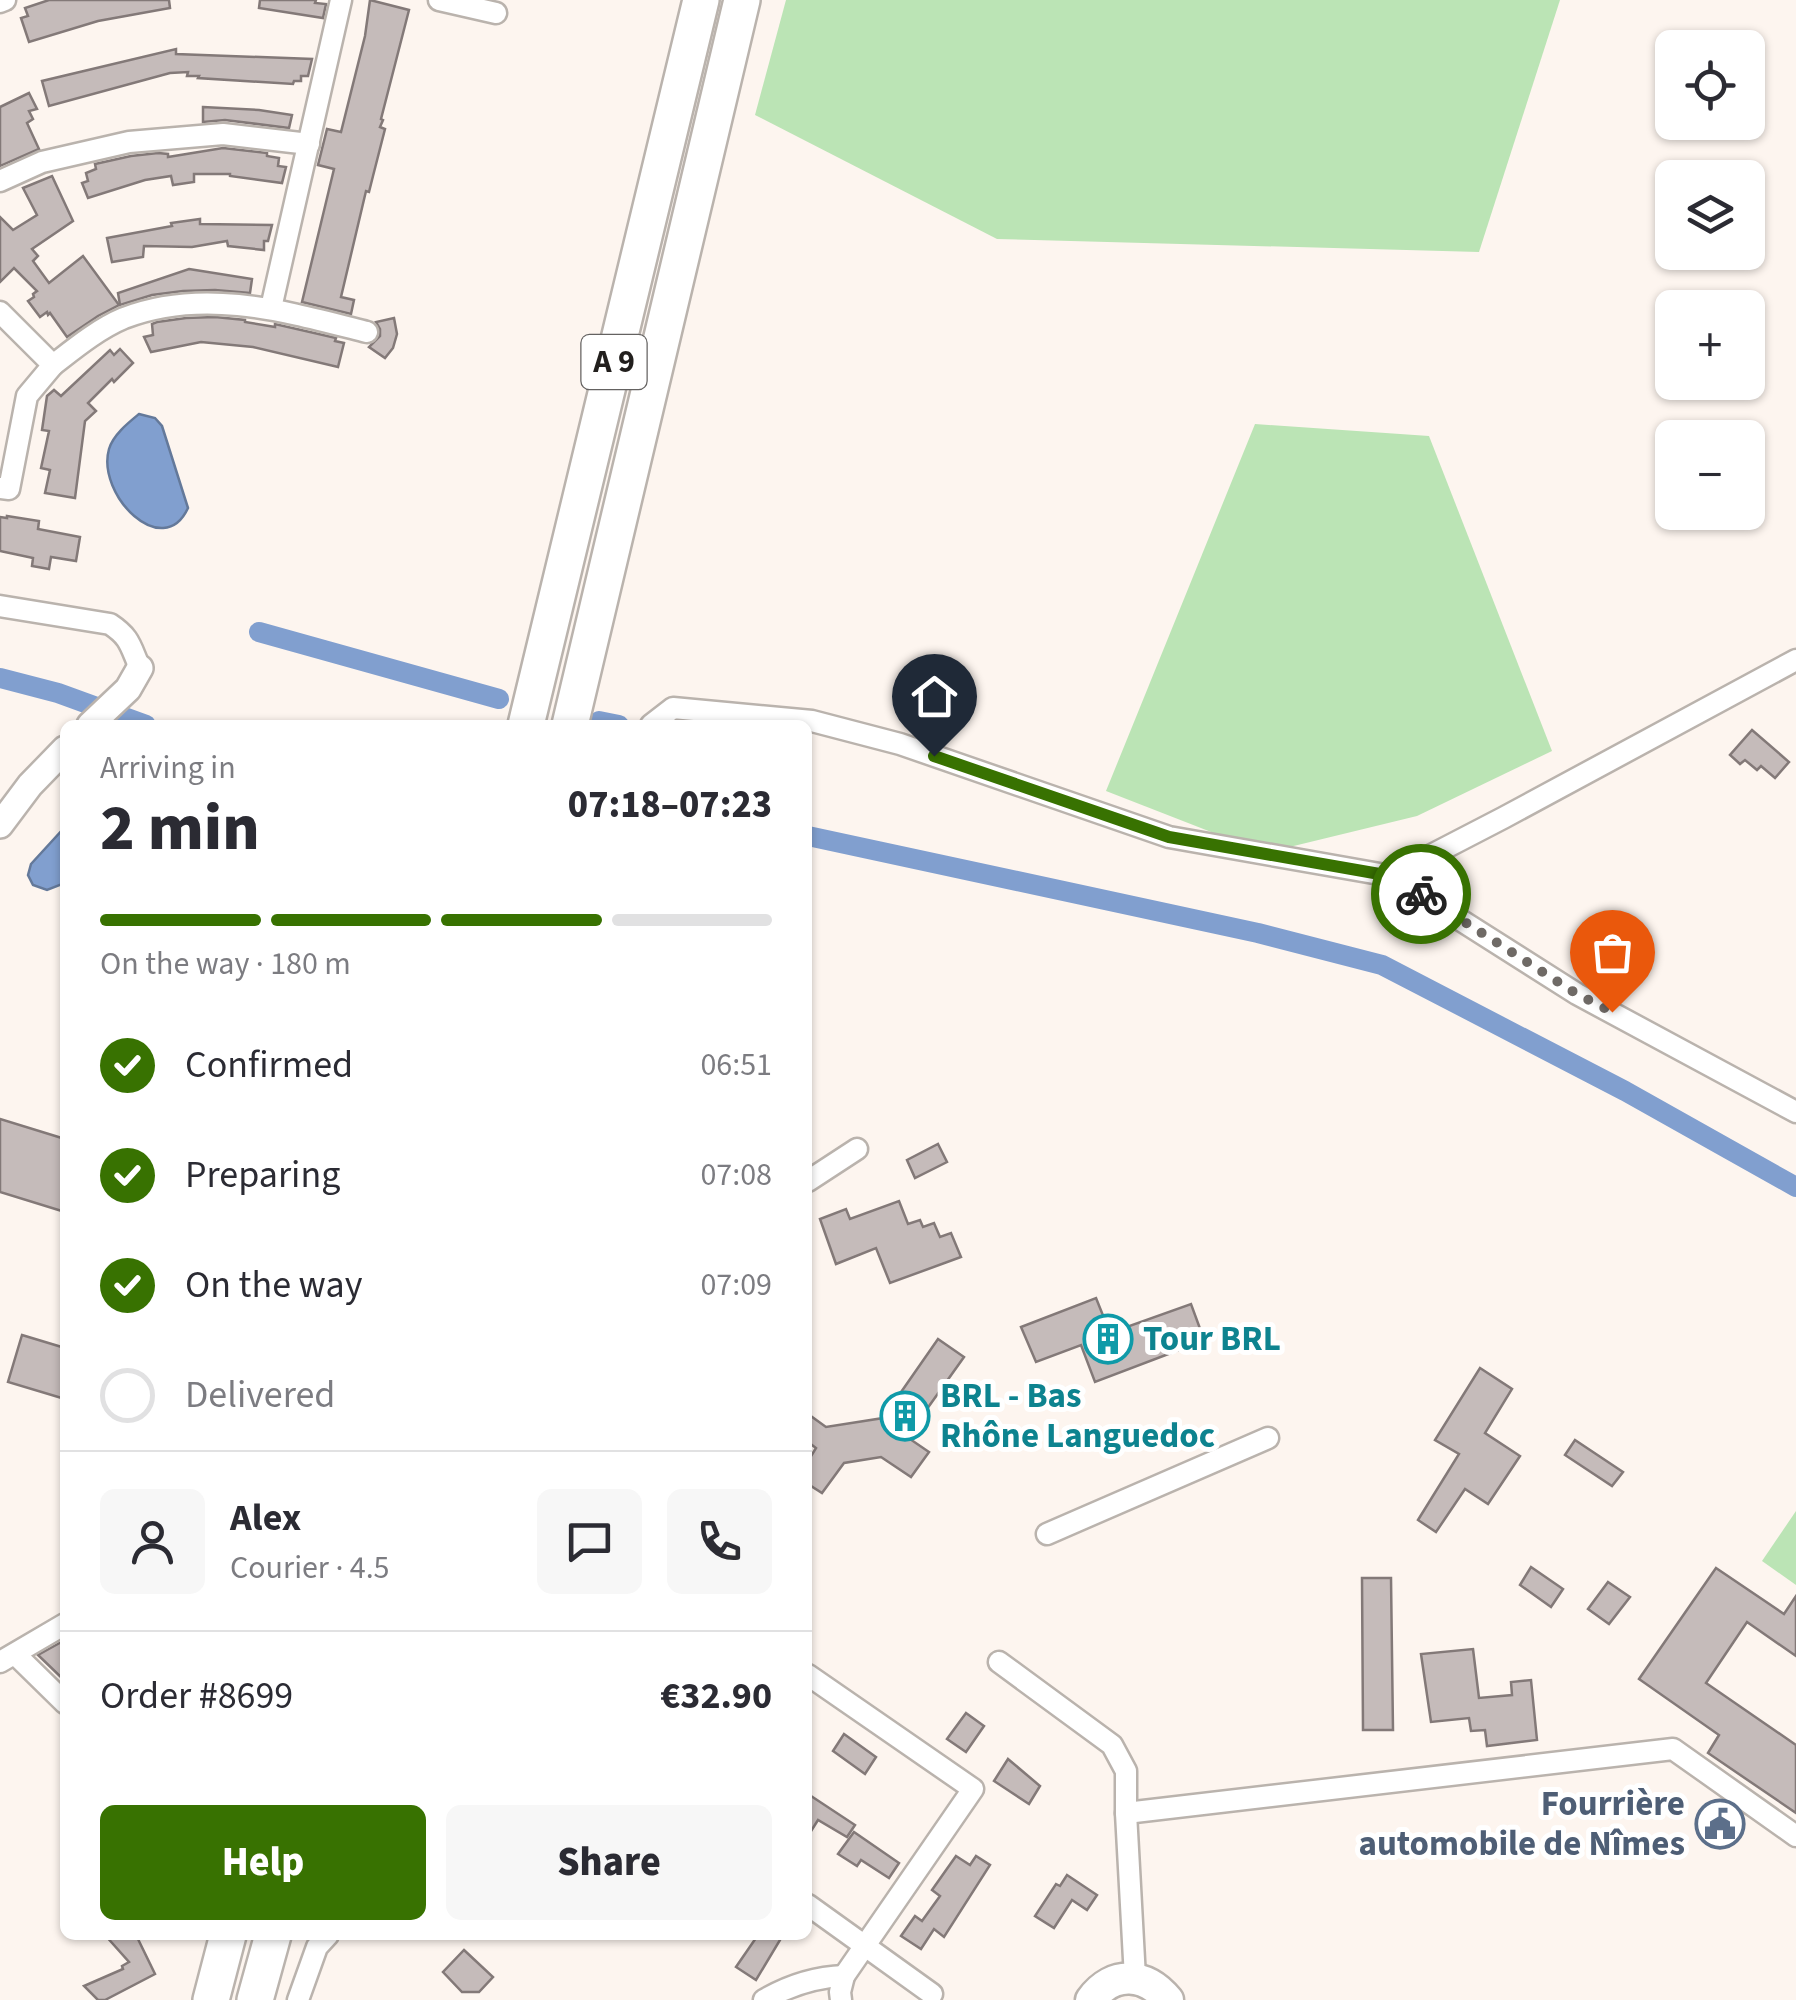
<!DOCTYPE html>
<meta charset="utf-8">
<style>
body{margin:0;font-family:"Source Sans 3",sans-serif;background:#f7f7f7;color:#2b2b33;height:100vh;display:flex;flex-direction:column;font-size:38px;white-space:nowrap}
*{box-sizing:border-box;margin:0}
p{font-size:32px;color:#7c7c81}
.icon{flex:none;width:55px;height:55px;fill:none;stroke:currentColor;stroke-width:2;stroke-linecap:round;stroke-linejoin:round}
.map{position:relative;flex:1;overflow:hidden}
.details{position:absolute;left:60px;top:720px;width:752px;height:1220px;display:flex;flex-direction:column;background:#fff;border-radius:15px;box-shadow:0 2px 8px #0004}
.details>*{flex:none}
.fabs{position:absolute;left:1655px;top:30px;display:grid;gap:20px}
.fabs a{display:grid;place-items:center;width:110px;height:110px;border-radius:15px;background:#fff;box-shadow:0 2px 8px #0004;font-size:50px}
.pin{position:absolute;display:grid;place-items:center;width:85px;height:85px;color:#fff;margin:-102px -42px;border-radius:50% 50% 50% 0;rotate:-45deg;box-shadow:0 0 10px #0007}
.pin .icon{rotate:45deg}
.courier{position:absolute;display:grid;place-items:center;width:100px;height:100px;margin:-50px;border:8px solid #387201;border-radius:50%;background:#fff;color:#222;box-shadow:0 2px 12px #0007}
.overview em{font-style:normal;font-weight:800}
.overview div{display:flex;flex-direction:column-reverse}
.overview{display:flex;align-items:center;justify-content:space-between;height:170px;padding:0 40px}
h1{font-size:65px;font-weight:800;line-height:75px}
.bar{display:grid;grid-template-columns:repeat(4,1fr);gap:15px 10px;align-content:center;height:120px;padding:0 40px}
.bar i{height:12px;border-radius:8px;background:#e1e1e2}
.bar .active{background:#387201}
.bar p{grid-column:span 4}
.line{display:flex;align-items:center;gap:25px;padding:0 40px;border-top:2px solid #e1e1e2}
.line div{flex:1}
.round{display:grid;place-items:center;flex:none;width:105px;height:105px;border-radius:15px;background:#f7f7f7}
ol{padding:0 40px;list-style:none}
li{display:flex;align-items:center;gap:30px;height:110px}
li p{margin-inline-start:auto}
li .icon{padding:10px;border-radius:50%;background:#387201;color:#fff;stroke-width:4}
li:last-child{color:#7c7c81}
li i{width:55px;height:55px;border:5px solid #e1e1e2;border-radius:50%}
.primary-button{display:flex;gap:20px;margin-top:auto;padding:20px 40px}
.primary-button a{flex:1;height:115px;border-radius:15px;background:#387201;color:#fff;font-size:40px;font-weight:800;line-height:115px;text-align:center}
.primary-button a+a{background:#f7f7f7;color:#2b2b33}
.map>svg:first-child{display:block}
.green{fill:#bbe4b5}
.water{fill:#819fcf;stroke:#64799a;stroke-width:2.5}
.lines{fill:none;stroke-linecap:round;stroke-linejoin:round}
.canal{stroke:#819fcf;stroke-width:20}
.building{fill:#c5bbba;stroke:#837978;stroke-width:2.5}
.minor-casing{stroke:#bab3ad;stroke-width:25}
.tertiary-casing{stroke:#bab3ad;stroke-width:30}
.primary-casing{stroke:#bab3ad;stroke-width:35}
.motorway-casing{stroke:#bab3ad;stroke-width:40}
.minor{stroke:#fff;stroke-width:20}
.tertiary{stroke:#fff;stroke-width:25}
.primary{stroke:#fff;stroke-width:30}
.motorway{stroke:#fff;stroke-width:35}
.done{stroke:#6f6a66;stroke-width:10;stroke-dasharray:0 18}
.route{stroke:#387201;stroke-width:12}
.labels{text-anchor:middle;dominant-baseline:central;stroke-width:10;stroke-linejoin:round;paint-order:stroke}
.shield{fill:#fff;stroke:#646261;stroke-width:2.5}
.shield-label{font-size:32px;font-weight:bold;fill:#221f1d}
.culture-label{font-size:35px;font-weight:bold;fill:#0d838f;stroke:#fff;text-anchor:start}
.service-label{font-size:35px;font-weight:bold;fill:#4e5e75;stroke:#fff;text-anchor:end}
</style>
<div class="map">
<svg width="1796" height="2000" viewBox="0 0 1796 2000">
<rect width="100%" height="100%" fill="#fdf5ef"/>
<g class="green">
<polygon points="786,0 1560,0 1479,252 997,239 755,115"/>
<polygon points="1255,424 1429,436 1552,751 1417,816 1265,853 1106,791"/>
<polygon points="1796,1511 1796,1585 1762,1561"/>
</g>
<g class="water">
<path d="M139 414 155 418 162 426 188 508C163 562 96 495 109 449 113 435 128 423 139 414Z"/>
<polygon points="65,827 65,883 47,890 33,885 28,875 31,864"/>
</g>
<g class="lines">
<g class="canal">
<polyline points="259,632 499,699"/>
<polyline points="0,678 58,693 146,725"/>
<polyline points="599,721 619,725"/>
<polyline points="808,836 1258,933 1382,965 1625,1091 1796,1187"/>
</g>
</g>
<g class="building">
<polygon points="49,0 169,0 170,8 98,21 29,42 21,18 28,16 25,8"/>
<polygon points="260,0 316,0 315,3 326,4 323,18 259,8"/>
<polygon points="370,0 409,10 381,119 383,120 380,127 385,129 373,176 369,192 366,191 341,297 354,300 351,314 302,302 334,169 318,165 327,129 341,132 365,36"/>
<polygon points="176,49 176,54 312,59 308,76 301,76 301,81 294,81 293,84 198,78 199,76 187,76 188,72 170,73 49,106 42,81"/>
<polygon points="29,93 37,109 29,111 33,119 27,123 39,149 0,166 0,107"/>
<polygon points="203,107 259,110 292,115 289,128 225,120 203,122"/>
<polygon points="223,148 267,153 267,156 279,158 278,166 286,167 282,183 230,176 230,174 194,174 194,182 173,185 171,176 145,180 88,198 82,183 88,181 86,173 96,169 95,164 131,156 158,153 168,154 168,157"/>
<polygon points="52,176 73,221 32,249 38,256 33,261 49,283 83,256 119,305 98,316 67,337 50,313 48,315 47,312 40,317 28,301 34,297 33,294 37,291 14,268 0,282 0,217 13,230 37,215 23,188"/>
<polygon points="200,219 200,224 272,225 268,241 264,241 264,250 228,246 227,241 192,247 144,246 143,257 112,262 107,238 172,226 171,223"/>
<polygon points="189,269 252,279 250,293 215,290 183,291 152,295 120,305 118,293"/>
<polygon points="215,317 245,320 245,322 275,327 275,324 336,338 335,341 344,343 338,367 253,347 201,342 151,352 144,337 153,335 152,324 157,322 186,318"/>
<polygon points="394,318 397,334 393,348 385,358 369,347 380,336 380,329 376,322"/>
<polygon points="120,349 133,363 114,382 112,379 88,403 96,411 85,421 75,498 45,493 50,470 41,468 49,431 42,430 47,396 54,390 61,396 110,350 114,355"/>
<polygon points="7,516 39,521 38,529 80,537 76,561 51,557 49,569 32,566 33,558 0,551 0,517 7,518"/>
<polygon points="1752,730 1789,762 1775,778 1761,766 1757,770 1745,760 1740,764 1730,755"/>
<polygon points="0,1119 65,1139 65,1212 0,1192"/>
<polygon points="938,1144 947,1162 915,1178 907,1160"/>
<polygon points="899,1201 908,1224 920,1220 923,1227 934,1223 940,1237 951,1233 961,1257 890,1283 876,1248 836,1264 820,1219 846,1209 850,1219"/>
<polygon points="1096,1298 1110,1333 1191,1304 1202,1334 1176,1343 1179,1350 1095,1382 1081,1345 1036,1362 1021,1327"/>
<polygon points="22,1335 65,1348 65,1399 8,1382"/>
<polygon points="938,1339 964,1357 907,1437 929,1452 911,1477 881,1457 844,1463 822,1493 808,1484 808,1461 816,1448 808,1442 808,1414 826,1427 883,1418"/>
<polygon points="1480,1368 1512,1389 1485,1433 1520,1456 1488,1504 1465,1489 1436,1532 1418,1520 1459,1454 1435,1440"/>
<polygon points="1575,1440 1623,1472 1612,1486 1565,1455"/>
<polygon points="1531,1567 1563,1589 1551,1607 1520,1585"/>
<polygon points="1716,1568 1784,1614 1796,1596 1796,1656 1747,1622 1706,1683 1796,1745 1796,1813 1708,1753 1719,1735 1639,1679"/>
<polygon points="1362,1578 1391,1578 1393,1730 1363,1730"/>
<polygon points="1608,1582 1630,1597 1609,1624 1588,1609"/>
<polygon points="65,1640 65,1681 38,1655"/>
<polygon points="1473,1649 1479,1698 1512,1695 1511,1682 1531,1680 1537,1740 1487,1746 1485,1730 1471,1731 1469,1718 1431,1722 1421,1654"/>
<polygon points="966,1713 984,1726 966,1752 947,1739"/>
<polygon points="844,1734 876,1757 865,1774 833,1751"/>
<polygon points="1008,1759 1040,1786 1029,1804 994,1781"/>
<polygon points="808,1794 855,1825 847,1837 818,1820 808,1836"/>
<polygon points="854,1832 899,1863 889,1878 861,1860 857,1866 838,1854"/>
<polygon points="956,1856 970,1865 976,1856 990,1865 944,1937 934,1929 921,1949 901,1936 915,1916 922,1921 940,1896 932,1890"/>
<polygon points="1067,1875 1097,1895 1087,1910 1072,1900 1054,1928 1035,1916 1056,1884 1060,1886"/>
<polygon points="105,1935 136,1935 155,1974 105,2000 98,2000 84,1986 123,1969 122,1966 129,1962"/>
<polygon points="758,1935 783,1935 756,1980 736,1967"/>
<polygon points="464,1950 493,1977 479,1992 462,1992 443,1972"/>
</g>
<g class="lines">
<g class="minor-casing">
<g id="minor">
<polyline points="439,0 496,13"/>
<polyline points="0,2 5,0"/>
<polyline points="0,181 42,162 129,142 223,134 309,144"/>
<polyline points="271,308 341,0"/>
<polyline points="0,312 53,365 27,396 9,489 0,488"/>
<path d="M53 365C75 348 98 329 124 318 204 287 288 312 367 332"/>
<path d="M0 606 110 624C131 638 130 646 140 668"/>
<polyline points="651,725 673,708 812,721 900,744 1169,837 1391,876 1503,818 1796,660"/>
<polyline points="1391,876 1577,994 1796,1112"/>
<polyline points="808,1181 857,1149"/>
<polyline points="1047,1534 1268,1438"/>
<polyline points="15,1654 65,1703"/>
<polyline points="0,1662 65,1624"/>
<polyline points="999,1662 1112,1745 1126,1771 1126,1813 1135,1978"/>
<polyline points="808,1675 973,1789 844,1976 840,1992 841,2000"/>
<polyline points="1126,1813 1673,1749 1796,1836"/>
<polyline points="808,1905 932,1994"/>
<polyline points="298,2000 317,1947 328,1935"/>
<path d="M764 2000C788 1986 816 1977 844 1976"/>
</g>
</g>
<g class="tertiary-casing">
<g id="tertiary">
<polyline points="90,725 128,689 140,668"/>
<polyline points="0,825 30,785 65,749"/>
</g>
</g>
<g class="primary-casing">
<path id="primary" d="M1091 2000C1113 1970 1146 1973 1168 2000"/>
</g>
<g class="motorway-casing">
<g id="motorway">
<polyline points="526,725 701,0"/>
<polyline points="570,725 742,0"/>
<polyline points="211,2000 228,1935"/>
<polyline points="255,2000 273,1935"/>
</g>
</g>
<use href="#minor" class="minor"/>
<use href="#tertiary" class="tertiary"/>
<use href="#primary" class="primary"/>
<use href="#motorway" class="motorway"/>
</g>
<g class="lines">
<polyline class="done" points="1421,894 1577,994 1612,1012"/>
<polyline class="route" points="934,756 1169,837 1391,876 1421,894"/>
</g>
<defs>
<g id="building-ring" transform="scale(2.5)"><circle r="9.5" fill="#fff" stroke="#0f9aa8" stroke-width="1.5"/><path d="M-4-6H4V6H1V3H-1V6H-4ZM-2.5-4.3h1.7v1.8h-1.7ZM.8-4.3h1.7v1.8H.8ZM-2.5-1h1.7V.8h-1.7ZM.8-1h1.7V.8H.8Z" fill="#0f9aa8"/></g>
<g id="civic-ring" transform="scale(2.5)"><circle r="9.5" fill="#fff" stroke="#5c6f8a" stroke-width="1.5"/><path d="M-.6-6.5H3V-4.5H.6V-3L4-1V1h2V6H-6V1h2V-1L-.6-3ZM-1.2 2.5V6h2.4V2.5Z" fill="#5c6f8a"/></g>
</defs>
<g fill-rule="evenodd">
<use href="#building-ring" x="1108" y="1339"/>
<use href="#building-ring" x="905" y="1416"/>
<use href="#civic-ring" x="1720" y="1824"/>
</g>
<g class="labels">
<rect class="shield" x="581.5" y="335" width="65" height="54" rx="8"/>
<g class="shield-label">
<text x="614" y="362">A 9</text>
</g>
<g class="culture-label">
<text x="1143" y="1339">Tour BRL</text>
<text x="940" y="1396">BRL - Bas<tspan x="940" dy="40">Rhône Languedoc</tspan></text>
</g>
<g class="service-label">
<text x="1685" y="1804">Fourrière<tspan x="1685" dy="40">automobile de Nîmes</tspan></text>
</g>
</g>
</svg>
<div class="fabs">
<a><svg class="icon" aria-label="locate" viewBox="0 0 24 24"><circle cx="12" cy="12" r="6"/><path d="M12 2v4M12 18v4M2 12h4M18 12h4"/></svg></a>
<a><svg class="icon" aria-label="layers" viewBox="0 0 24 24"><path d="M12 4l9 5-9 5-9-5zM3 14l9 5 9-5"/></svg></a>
<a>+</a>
<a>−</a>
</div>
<div class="pin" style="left:1612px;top:1012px;background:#ea580c"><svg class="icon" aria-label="bag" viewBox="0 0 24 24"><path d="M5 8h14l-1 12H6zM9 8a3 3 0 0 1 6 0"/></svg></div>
<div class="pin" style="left:934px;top:756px;background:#1f2937"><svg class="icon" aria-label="home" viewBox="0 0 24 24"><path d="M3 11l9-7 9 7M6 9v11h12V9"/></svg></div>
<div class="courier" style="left:1421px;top:894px"><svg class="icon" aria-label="bike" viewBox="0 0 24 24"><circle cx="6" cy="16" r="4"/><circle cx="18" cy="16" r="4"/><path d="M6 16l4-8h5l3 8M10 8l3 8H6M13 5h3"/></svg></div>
<section class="details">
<div class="overview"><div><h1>2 min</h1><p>Arriving in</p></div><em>07:18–07:23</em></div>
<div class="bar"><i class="active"></i><i class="active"></i><i class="active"></i><i></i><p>On the way · 180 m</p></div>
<ol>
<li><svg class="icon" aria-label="check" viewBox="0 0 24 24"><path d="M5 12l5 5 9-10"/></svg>Confirmed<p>06:51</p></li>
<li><svg class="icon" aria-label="check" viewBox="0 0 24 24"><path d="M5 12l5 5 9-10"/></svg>Preparing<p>07:08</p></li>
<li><svg class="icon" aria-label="check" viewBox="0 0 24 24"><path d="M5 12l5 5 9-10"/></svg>On the way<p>07:09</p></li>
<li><i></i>Delivered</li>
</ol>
<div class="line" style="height:180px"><a class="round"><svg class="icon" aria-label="person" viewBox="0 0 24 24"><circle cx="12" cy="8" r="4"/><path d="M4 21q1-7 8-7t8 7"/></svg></a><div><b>Alex</b><p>Courier · 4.5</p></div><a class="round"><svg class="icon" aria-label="chat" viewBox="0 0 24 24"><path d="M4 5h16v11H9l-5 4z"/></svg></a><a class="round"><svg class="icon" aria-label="phone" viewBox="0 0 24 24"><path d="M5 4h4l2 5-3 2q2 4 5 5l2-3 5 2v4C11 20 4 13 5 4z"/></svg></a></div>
<div class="line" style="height:130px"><div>Order #8699</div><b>€32.90</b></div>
<div class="primary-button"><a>Help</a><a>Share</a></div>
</section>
</div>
